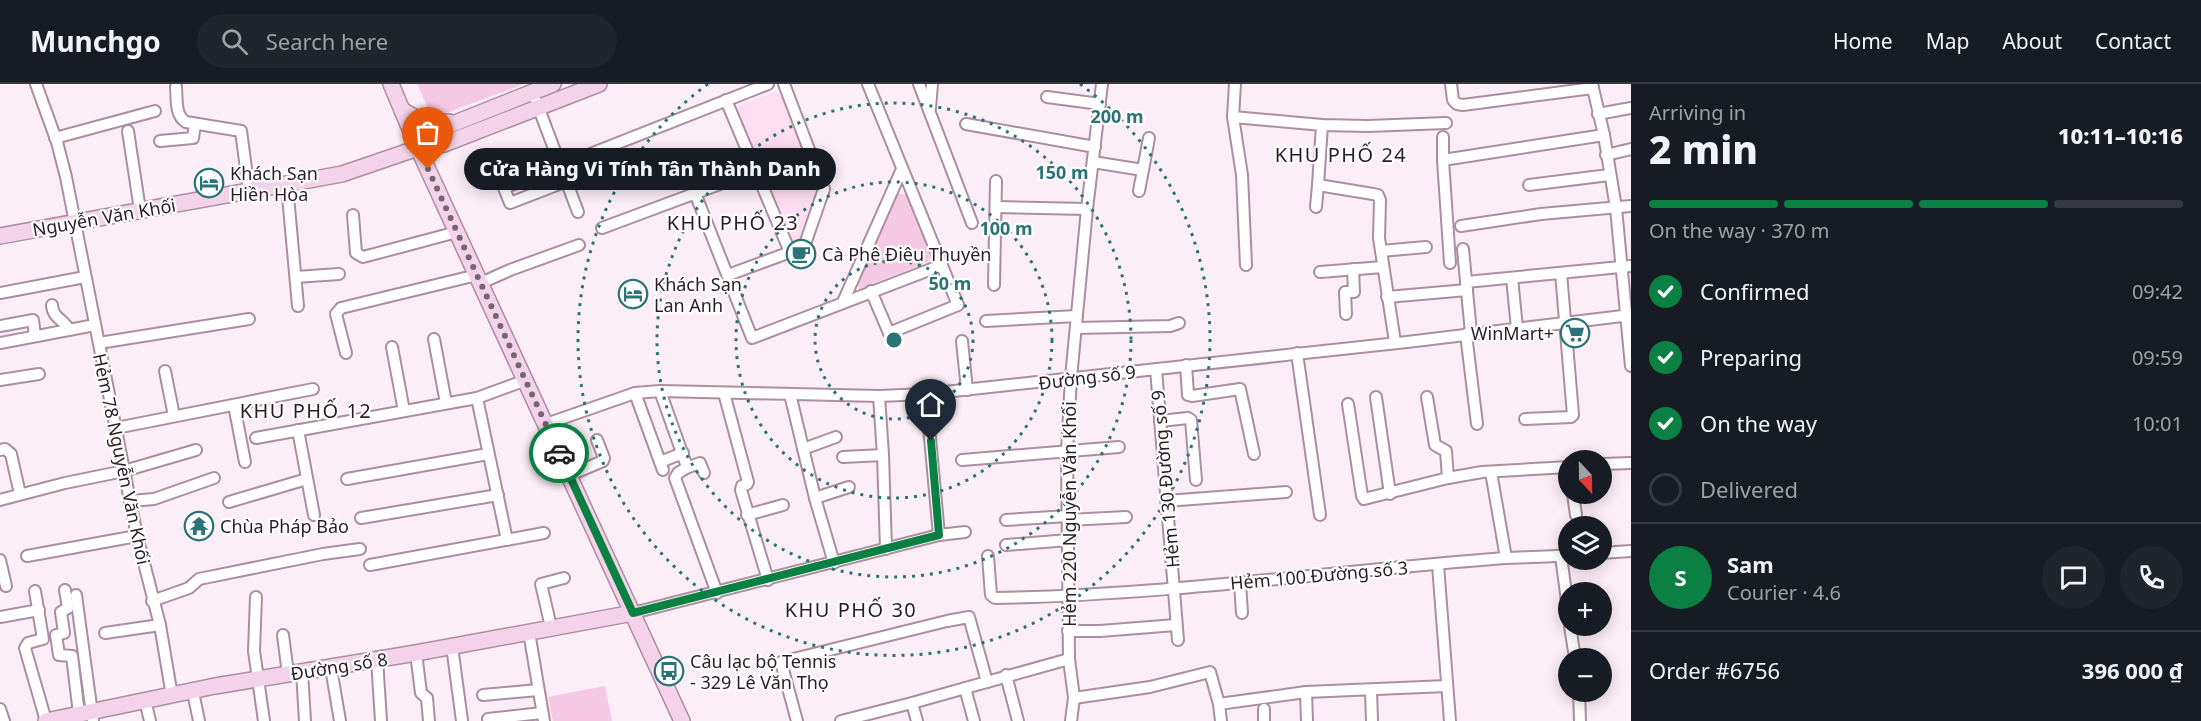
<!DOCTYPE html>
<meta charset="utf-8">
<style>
body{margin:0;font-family:"Noto Sans",sans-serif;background:#20242c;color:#f1f3f6;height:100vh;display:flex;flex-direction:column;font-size:22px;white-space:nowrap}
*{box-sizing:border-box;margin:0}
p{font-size:20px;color:#9ea1a6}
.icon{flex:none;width:33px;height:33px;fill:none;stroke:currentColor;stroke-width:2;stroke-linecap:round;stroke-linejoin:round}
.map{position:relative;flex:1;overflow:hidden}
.drawer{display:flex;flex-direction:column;background:#171b24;width:570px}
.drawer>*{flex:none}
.needle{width:39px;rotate:158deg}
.tools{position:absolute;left:1558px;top:366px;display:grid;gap:12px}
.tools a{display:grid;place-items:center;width:54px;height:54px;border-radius:50%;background:#171b24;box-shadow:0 3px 15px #0003;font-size:30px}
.pin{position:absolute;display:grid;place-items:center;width:51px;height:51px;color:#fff;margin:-62px -26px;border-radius:50% 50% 50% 0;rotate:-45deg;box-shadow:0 0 6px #0007}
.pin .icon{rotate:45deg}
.courier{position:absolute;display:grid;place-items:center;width:60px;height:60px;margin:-30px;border:4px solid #0b8043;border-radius:50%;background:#fff;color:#222;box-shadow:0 2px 8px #0007}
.bubble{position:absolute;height:42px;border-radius:21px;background:#171b24;box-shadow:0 3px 15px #0003;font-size:20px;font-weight:800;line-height:42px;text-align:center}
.overview em{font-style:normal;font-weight:800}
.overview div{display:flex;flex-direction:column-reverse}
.overview{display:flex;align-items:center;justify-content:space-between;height:102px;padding:0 18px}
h1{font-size:39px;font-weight:800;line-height:45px}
.bar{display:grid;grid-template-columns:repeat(4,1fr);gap:9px 6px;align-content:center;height:72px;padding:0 18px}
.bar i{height:8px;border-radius:4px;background:#363941}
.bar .selected{background:#0b8043}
.bar p{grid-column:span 4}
.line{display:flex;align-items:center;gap:15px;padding:0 18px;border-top:2px solid #363941}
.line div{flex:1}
.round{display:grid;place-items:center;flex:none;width:63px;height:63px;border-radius:32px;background:#20242c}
ol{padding:0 18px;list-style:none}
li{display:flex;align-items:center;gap:18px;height:66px}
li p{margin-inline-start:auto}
li .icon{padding:6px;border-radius:50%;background:#0b8043;color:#fff;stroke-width:4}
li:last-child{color:#9ea1a6}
li i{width:33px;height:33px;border:3px solid #363941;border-radius:50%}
header{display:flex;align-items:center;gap:36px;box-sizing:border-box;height:84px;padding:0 30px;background:#171b24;border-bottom:2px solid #363941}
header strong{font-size:28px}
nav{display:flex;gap:33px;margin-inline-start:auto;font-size:21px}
.search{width:420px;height:54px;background:#20242c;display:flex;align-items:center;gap:15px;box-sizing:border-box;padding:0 21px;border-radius:33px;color:#9ea1a6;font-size:22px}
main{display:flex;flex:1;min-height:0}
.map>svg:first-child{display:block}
.built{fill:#ffdef2}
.green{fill:#f5c8e4}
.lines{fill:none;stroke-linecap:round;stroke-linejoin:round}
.street-casing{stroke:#ac8ea1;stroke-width:14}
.secondary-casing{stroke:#ac8ea1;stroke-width:18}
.street{stroke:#fff;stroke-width:10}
.secondary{stroke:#f4d3ea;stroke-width:15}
.done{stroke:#73666e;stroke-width:6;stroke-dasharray:0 10.8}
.route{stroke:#0b8043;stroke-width:8}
.ring{fill:none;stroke:#2a7477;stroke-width:3;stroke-dasharray:3 6}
.labels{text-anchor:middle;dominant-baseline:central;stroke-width:4.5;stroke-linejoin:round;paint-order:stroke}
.poi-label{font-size:18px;fill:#291d25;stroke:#fff;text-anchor:start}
.street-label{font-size:18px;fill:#291d25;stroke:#fff}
.neighbourhood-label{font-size:20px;letter-spacing:1.5px;fill:#291d25;stroke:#fff}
.centre{fill:#2a7477;stroke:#fff;stroke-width:3}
.ring-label{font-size:18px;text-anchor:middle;font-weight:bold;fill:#2a7477;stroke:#fff;stroke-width:4.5;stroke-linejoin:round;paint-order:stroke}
</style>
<header>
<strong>Munchgo</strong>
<div class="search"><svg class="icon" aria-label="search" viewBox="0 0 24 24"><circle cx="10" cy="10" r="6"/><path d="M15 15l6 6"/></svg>Search here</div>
<nav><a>Home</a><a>Map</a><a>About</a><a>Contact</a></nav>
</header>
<main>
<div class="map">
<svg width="1631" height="637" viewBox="0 0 1631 637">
<rect width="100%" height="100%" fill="#fceef6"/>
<polygon class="built" points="775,8 782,13 817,108 800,156 794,160 790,157 736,27 738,22"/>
<g class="green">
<polygon points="417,0 524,0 432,34"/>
<polygon points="898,109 907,111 932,172 928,178 859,205 858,199"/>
<polygon points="605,602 612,637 553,637 548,613"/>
</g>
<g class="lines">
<g class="street-casing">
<g id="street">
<polyline points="36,0 57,58 66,93 137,452 160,541 172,612"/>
<polyline points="868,0 958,221 889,249 871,207"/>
<polyline points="919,0 972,139"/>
<polyline points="1235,0 1233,33 1242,91 1246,181"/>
<polyline points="1451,0 1453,16 1457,20 1463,21 1593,4"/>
<polyline points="1592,0 1604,51 1616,124 1631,282"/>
<path d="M176 3C177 15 175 32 186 38L241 47 249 107"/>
<polyline points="1047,13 1100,20"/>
<polyline points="726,16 790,168"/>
<polyline points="536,17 578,128"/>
<polyline points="930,24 932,0"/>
<polyline points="1598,30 1631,24"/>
<polyline points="1233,33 1322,41 1368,42 1446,39"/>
<polyline points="966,40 1095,63"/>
<polyline points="1322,41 1318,101 1373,110 1378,111 1380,116 1379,154 1395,258"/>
<polyline points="128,47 140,126"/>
<polyline points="1443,53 1443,76"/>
<polyline points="55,54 155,27"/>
<polyline points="160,57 193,54 195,40"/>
<polyline points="1606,71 1631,65"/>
<polyline points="1093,78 1143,86"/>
<polyline points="567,97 510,119 504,104 768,0"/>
<polyline points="287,101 298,222"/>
<polyline points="1529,101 1609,91"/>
<polyline points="1139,107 1149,54"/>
<polyline points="695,109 752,254 942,181"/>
<polyline points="996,123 1087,125"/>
<polyline points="1316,123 1318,101"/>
<polyline points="353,131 356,169 363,173 457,148"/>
<polyline points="1461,142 1541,130 1631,122"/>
<polyline points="602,144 755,87"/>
<polyline points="1463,165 1471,249"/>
<polyline points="1381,167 1426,163"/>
<polyline points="1450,179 1443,76 1604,51"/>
<polyline points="1320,188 1383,183"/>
<polyline points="728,191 804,163 824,105 784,0"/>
<polyline points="296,193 339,190"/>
<polyline points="1512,194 1517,244"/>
<polyline points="1466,198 1631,182"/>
<polyline points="481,199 510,186 579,161"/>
<polyline points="994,201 996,97"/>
<polyline points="0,209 85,193"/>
<polyline points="1387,213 1467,206"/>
<polyline points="843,218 902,85"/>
<path d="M52 221C53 235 64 235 69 246"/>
<polyline points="1346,230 1345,208 1354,208 1353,185"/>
<polyline points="986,237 1077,232"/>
<polyline points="0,242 33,236 35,252"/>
<polyline points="1076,244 1170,242 1179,239"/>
<polyline points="1466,250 1477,340"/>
<polyline points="434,255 446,319"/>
<polyline points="962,257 967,306"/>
<polyline points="0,259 95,241"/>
<polyline points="99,259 249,235"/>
<polyline points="392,263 404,327"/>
<polyline points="346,269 336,230 341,224 477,191"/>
<polyline points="1297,269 1320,431"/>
<polyline points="1186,281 1188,311 1192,312 1240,305 1254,370"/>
<polyline points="1156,285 1178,556"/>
<polyline points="165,287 174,332"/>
<polyline points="0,296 39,290"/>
<polyline points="660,307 686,380 686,384 678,389 675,394 717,509"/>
<polyline points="635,309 663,386"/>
<polyline points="724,309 748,398 747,400 742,402 741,406 768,496"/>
<polyline points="790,310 815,414 834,479"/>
<polyline points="926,310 939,451"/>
<polyline points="879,312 883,371 886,465"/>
<polyline points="1376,313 1390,410"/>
<polyline points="1427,313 1435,361 1446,367 1448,394"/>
<polyline points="477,314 507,456"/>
<polyline points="1348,320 1362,412 1364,415 1448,394 1482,388 1569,383"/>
<polyline points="234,321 245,378"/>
<polyline points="1525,335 1571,333 1573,331 1561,189"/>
<polyline points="1160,337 1188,334 1191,336 1196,396"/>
<polyline points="546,340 635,309 660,307 879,312 926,310 1407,258 1631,231"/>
<polyline points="116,344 313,305"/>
<polyline points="298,346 314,431"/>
<polyline points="256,354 477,314 526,296"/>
<polyline points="803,365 836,353"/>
<polyline points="0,366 5,365 11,370 20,410"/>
<polyline points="843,373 883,371"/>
<polyline points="962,376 1119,363"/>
<polyline points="660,378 683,369"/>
<polyline points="1602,380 1631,379"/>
<polyline points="686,384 700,379 704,389"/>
<polyline points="1491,388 1506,474"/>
<polyline points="568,392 603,377 604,374 597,356"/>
<polyline points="347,395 488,370"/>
<polyline points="1573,410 1576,431"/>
<polyline points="815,414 849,403"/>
<polyline points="0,416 65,399 124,387 196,366"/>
<polyline points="130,417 154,415 214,394"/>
<polyline points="1166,417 1286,408"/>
<polyline points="229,418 307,395"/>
<polyline points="747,431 783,421"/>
<polyline points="361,434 498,411"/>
<polyline points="1006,436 1068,432"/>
<polyline points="1068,436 1126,433"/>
<polyline points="1006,461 1069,456"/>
<polyline points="1602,469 1631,467"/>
<polyline points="27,472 137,452"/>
<path d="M988 472 991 511 995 514C1166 511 1335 487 1505 474 1526 473 1548 473 1569 471"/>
<polyline points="1561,472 1569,532"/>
<polyline points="0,476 6,502"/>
<polyline points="370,481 544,449"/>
<polyline points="1438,481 1450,637"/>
<polyline points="1240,499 1242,529"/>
<polyline points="65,506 68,524 61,528 64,549 56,551 59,571 72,572 79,630"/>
<polyline points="35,507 43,555 28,559 25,564 46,637"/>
<polyline points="76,511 93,637"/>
<polyline points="256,513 254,567 264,637"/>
<polyline points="152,517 189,504 199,495 323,470 360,465"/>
<polyline points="633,529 939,451 965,448"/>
<polyline points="0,533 39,526"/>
<polyline points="1570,542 1575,574"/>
<polyline points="551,543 541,500 564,494"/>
<polyline points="1068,547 1100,547 1176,541"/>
<polyline points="529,548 544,637"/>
<polyline points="105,549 160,541"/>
<polyline points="283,551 288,590"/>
<polyline points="452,562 462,637"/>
<polyline points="416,569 421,609 427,614 429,637"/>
<polyline points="377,575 381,637"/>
<polyline points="1069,575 1067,367 1071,294 1087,125 1102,0"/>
<polyline points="331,584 340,637"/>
<polyline points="302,587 305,637"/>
<polyline points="1006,591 1018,637"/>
<polyline points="965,604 974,637"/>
<polyline points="1371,606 1372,637"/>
<polyline points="193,608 199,637"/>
<polyline points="1306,608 1307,637"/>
<polyline points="1579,608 1580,637"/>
<polyline points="483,611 538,606"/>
<polyline points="1074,614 1150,603 1210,588 1219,620 1221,637"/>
<polyline points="145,616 150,637"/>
<polyline points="912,619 917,637"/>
<polyline points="1219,620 1306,608 1447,602"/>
<polyline points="0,625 4,637"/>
<polyline points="1264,625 1264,637"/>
<polyline points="488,635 542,629"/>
<polyline points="797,637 781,578 947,537 969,533 987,598"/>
<polyline points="841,637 912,619 1069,575 1074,614 1071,637"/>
</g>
</g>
<g class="secondary-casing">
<g id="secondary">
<polyline points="391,0 418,64 682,637"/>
<polyline points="402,26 427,40 449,38"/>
<polyline points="418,64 440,45 553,0"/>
<polyline points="0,152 342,90 418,64 444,60 599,0"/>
<polyline points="46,637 215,602 416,569 633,529"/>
</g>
</g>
<use href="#street" class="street"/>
<use href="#secondary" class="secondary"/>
</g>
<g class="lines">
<polyline class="done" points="428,85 559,369"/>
<polyline class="route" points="559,369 633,529 939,451 931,357"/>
</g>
<g class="ring">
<circle cx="894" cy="256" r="79"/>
<circle cx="894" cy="256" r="158"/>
<circle cx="894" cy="256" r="237"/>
<path d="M1080 0A316 316 0 1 1 708 0"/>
</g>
<defs>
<g id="hotel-ring" transform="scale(1.5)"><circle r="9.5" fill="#fff" stroke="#2a7477" stroke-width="1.5"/><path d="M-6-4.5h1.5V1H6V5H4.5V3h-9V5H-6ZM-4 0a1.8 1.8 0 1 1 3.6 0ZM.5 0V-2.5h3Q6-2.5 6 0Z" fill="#2a7477"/></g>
<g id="cafe-ring" transform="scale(1.5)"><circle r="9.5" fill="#fff" stroke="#2a7477" stroke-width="1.5"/><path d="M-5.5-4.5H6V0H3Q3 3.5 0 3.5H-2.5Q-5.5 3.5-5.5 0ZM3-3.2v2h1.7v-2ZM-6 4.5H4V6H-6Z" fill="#2a7477"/></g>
<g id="supermarket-ring" transform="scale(1.5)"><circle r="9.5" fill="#fff" stroke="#2a7477" stroke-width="1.5"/><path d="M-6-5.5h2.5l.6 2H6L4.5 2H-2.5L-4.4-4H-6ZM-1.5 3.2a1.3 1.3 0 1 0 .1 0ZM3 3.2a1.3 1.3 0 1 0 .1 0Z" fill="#2a7477"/></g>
<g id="temple-ring" transform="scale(1.5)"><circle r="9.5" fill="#fff" stroke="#2a7477" stroke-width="1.5"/><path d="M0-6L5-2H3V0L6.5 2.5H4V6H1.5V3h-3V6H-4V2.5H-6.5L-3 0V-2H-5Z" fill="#2a7477"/></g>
<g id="bus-ring" transform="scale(1.5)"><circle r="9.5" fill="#fff" stroke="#2a7477" stroke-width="1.5"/><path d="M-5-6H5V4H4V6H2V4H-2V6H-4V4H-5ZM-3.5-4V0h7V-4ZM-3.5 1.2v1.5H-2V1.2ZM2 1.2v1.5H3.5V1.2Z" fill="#2a7477"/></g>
</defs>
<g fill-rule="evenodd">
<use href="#hotel-ring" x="209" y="99"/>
<use href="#cafe-ring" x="801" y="170"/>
<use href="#hotel-ring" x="633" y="210"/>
<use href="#supermarket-ring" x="1575" y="249"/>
<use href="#temple-ring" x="199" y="442"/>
<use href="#bus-ring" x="669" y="587"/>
</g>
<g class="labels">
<g class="poi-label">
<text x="230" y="89">Khách Sạn<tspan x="230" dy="21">Hiền Hòa</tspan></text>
<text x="822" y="170">Cà Phê Điêu Thuyền</text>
<text x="654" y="200">Khách Sạn<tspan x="654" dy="21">Lan Anh</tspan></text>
<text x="1554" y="249" text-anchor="end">WinMart+</text>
<text x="220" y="442">Chùa Pháp Bảo</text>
<text x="690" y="577">Câu lạc bộ Tennis<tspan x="690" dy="21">- 329 Lê Văn Thọ</tspan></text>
</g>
<g class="street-label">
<text transform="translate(104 133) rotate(-10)">Nguyễn Văn Khối</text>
<text transform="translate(1087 293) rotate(-7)">Đường số 9</text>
<text transform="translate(122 375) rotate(78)">Hẻm 78 Nguyễn Văn Khối</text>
<text transform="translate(1165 395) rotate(-95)">Hẻm 130 Đường số 9</text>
<text transform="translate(1069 430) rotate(-90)">Hẻm 220 Nguyễn Văn Khối</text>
<text transform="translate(1319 491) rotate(-5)">Hẻm 100 Đường số 3</text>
<text transform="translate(339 582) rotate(-9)">Đường số 8</text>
</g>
<g class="neighbourhood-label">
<text x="1341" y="70">KHU PHỐ 24</text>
<text x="733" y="138">KHU PHỐ 23</text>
<text x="306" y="326">KHU PHỐ 12</text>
<text x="851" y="525">KHU PHỐ 30</text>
</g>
</g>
<circle cx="894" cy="256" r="9" class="centre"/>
<g class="ring-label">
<text x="1117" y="39">200 m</text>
<text x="1062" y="95">150 m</text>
<text x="1006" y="151">100 m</text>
<text x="950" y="206">50 m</text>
</g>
</svg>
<div class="tools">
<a><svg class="needle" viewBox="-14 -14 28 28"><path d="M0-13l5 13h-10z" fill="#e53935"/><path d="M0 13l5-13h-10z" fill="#9ea1a6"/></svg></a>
<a><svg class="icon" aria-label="layers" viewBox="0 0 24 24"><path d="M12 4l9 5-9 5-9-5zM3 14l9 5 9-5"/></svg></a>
<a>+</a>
<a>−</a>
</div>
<div class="pin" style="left:428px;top:85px;background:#ea580c"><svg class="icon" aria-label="bag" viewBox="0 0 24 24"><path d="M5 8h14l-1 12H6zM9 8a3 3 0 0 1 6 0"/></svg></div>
<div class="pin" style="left:931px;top:357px;background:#1f2937"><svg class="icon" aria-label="home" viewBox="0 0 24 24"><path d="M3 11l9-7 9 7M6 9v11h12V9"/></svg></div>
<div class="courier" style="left:559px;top:369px"><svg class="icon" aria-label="car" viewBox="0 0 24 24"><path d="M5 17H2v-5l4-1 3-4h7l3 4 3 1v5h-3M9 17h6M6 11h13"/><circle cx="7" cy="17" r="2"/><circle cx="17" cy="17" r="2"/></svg></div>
<div class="bubble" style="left:464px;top:64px;width:372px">Cửa Hàng Vi Tính Tân Thành Danh</div>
</div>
<section class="drawer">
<div class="overview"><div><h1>2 min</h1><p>Arriving in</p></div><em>10:11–10:16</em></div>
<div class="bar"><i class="selected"></i><i class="selected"></i><i class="selected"></i><i></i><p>On the way · 370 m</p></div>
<ol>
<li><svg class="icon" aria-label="check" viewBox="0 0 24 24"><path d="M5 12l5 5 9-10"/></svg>Confirmed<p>09:42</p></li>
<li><svg class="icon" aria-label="check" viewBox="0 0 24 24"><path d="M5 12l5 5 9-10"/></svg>Preparing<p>09:59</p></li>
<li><svg class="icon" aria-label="check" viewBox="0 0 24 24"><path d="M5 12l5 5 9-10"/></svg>On the way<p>10:01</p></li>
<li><i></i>Delivered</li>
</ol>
<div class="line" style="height:108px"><b class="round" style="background:#0b8043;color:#fff">S</b><div><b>Sam</b><p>Courier · 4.6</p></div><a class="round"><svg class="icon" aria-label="chat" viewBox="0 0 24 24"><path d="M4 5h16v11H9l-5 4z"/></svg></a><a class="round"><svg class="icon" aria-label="phone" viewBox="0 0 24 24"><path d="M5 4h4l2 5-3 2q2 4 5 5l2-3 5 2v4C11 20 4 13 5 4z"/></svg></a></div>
<div class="line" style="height:78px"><div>Order #6756</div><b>396 000 ₫</b></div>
</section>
</main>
